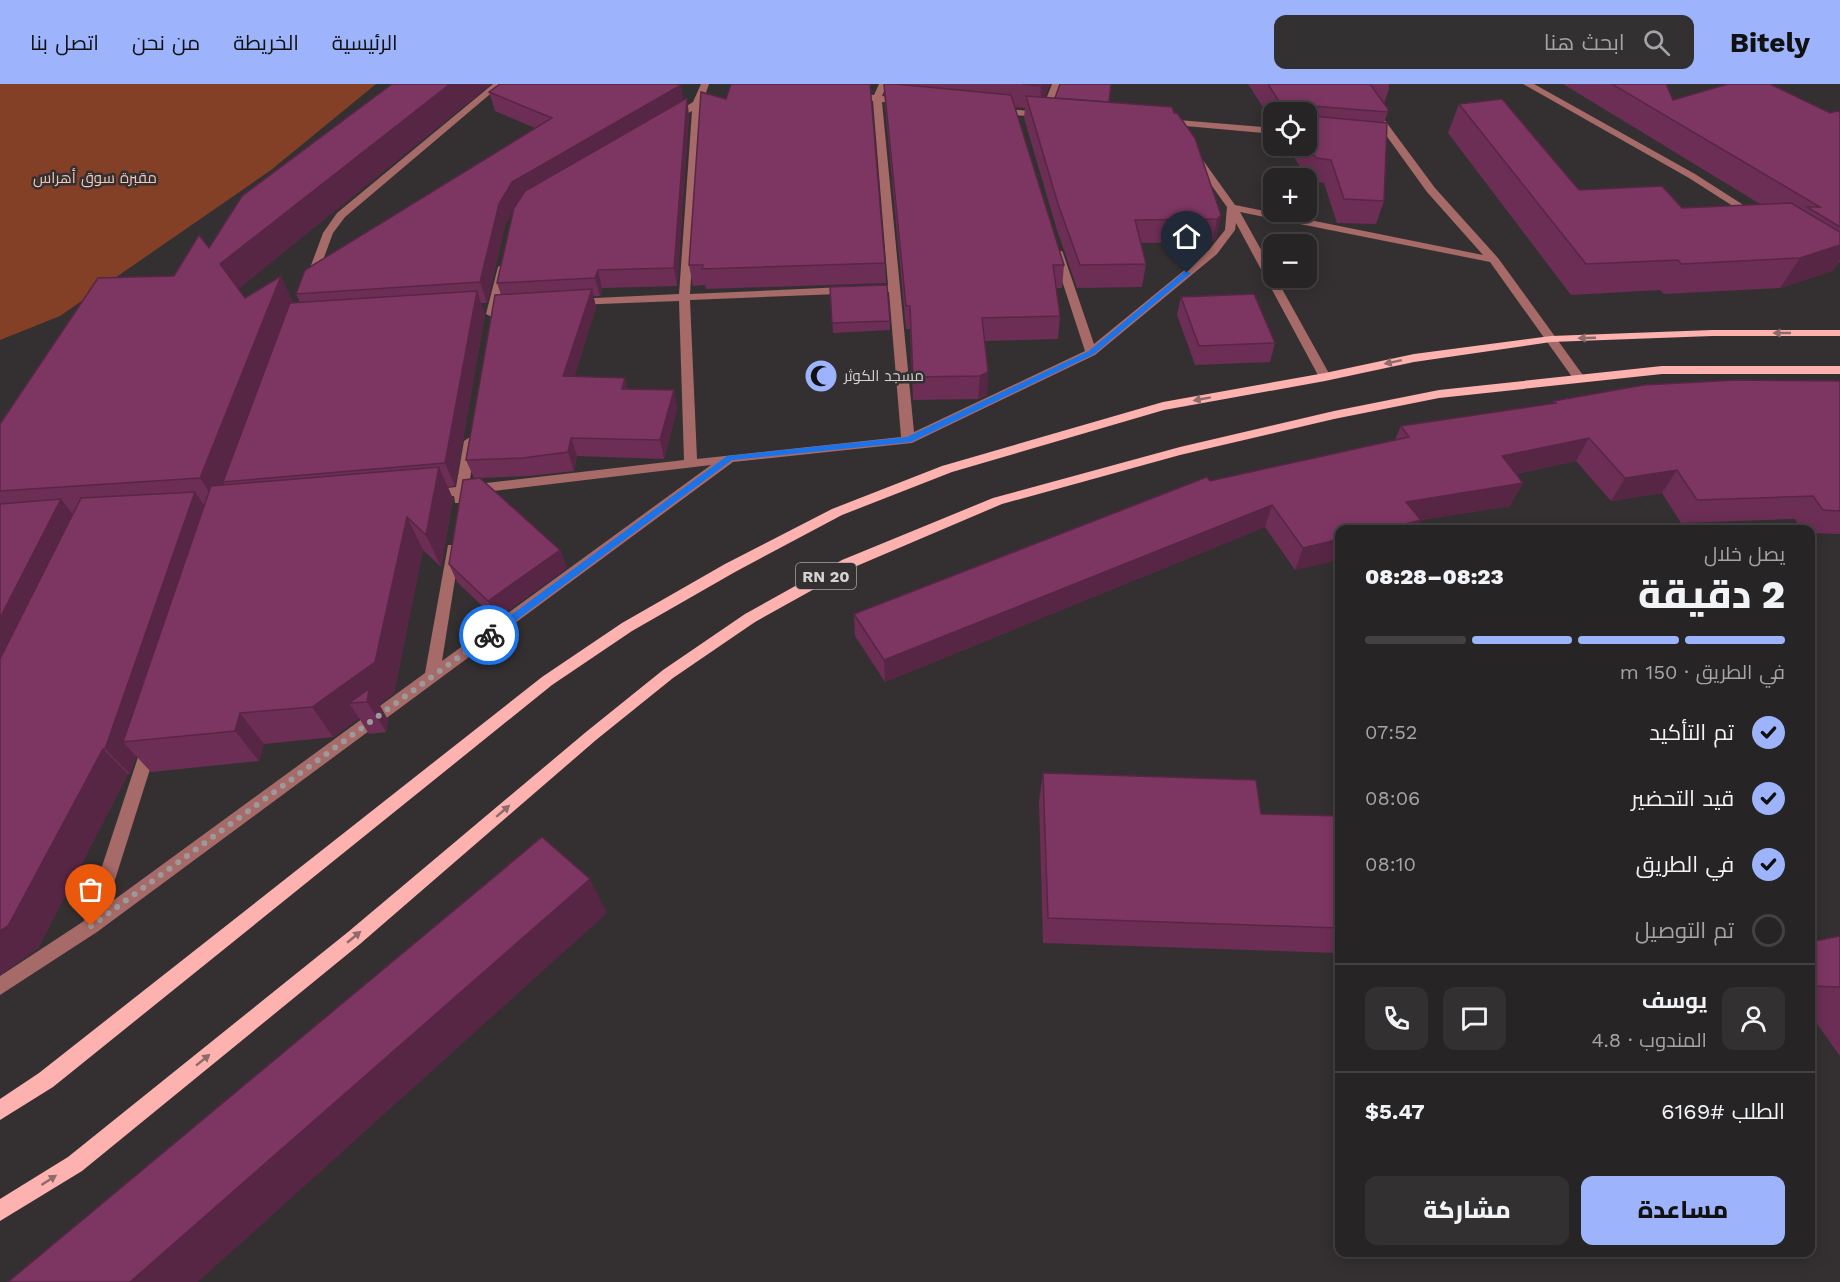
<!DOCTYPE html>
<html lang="ar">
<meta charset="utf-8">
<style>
body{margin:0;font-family:"Work Sans",Cairo,sans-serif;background:#333032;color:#f1f3f6;direction:rtl;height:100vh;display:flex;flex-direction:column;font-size:22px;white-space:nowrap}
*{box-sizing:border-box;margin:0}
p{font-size:20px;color:#a4a4a7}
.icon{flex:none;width:33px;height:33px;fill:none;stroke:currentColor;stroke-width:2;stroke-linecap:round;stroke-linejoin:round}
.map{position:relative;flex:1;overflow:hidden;direction:ltr}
.panel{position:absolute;left:1335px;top:441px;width:480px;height:732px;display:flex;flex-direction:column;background:#272425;border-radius:12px;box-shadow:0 3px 15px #0003,0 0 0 2px #434142;direction:rtl}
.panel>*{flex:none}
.tools{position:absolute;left:1263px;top:18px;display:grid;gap:12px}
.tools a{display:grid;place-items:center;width:54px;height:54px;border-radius:12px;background:#272425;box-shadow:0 3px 15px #0003,0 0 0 2px #434142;font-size:30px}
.pin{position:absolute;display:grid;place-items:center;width:51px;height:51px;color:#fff;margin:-62px -26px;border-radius:50% 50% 50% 0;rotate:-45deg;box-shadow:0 0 6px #0007}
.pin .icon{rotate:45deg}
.courier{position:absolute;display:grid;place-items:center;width:60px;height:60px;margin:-30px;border:4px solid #1a73e8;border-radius:50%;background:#fff;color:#222;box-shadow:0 2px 8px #0007}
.summary em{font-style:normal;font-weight:800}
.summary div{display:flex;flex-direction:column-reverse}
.summary{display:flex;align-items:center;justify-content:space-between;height:102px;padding:0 30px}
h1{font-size:39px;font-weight:800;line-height:45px}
.bar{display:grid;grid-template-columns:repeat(4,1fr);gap:9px 6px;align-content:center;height:72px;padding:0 30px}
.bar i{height:8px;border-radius:4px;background:#434142}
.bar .on{background:#9db4fd}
.bar p{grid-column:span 4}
.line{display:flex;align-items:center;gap:15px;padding:0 30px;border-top:2px solid #434142}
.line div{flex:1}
.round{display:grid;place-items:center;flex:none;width:63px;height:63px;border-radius:12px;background:#333032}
ol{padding:0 30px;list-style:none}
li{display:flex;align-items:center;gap:18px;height:66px}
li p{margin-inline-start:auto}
li .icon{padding:6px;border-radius:50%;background:#9db4fd;color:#111;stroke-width:4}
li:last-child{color:#a4a4a7}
li i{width:33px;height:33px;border:3px solid #434142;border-radius:50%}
.primary-button{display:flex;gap:12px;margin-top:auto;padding:12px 30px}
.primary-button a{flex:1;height:69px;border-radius:12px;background:#9db4fd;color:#111;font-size:24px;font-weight:800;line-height:69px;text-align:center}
.primary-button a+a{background:#333032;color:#f1f3f6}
header{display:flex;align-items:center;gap:36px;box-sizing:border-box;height:84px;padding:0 30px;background:#9db4fd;color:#111}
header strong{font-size:28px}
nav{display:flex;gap:33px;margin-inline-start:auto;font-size:21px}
.search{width:420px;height:54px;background:#333032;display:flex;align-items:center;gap:15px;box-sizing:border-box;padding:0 21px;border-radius:12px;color:#a4a4a7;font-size:22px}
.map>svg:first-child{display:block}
.green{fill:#844027}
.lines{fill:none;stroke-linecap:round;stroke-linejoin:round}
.minor{fill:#a66a68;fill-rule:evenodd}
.major{fill:#fdb2af;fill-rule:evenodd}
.wall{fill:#6c2e54}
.shaded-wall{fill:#582645}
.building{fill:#7d3662;stroke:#582645;stroke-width:1.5}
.oneway{fill:#8e6a6a}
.route{fill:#1a73e8}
.done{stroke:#9c999a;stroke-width:6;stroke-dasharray:0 10.8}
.labels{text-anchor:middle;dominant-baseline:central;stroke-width:5;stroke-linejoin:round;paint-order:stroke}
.far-park-label{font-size:15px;fill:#f4c6b6;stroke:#343031}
.far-poi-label{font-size:15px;fill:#d4d2d2;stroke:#343031;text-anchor:start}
.shield{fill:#343031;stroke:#a4a1a2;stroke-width:1.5}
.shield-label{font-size:16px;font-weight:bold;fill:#d4d2d2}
</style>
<header>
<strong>Bitely</strong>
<div class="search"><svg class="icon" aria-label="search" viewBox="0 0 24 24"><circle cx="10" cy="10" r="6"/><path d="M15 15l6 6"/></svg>ابحث هنا</div>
<nav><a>الرئيسية</a><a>الخريطة</a><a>من نحن</a><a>اتصل بنا</a></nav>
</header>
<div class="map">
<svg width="1840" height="1198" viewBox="0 0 1840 1198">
<rect width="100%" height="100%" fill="#343031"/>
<polygon class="green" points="0,0 376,0 271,86 60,232 0,256"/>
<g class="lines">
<g class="minor">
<polygon points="493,0 502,0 345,133 333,149 316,195 315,197 307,197 306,195 323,149 337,129"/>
<path d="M701 0H709L702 20 690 210 888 201 873 17 852 15 847 12 852 9 874 11 879 0H887L882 12 903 14 908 17 903 20 882 18 914 348 1085 267 1053 169 1054 167H1062L1063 169 1094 260 1209 166 1225 146 1227 123 1189 70 1191 68H1197L1235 121 1483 171 1427 108 1349 0H1358L1435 104 1498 174 1585 294 1583 297H1575L1490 178 1240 128 1274 189V194H1276L1331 293 1329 296H1321L1319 293 1236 139 1235 146 1217 170 1095 271 912 359 733 378 97 848 0 911V892L84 837 144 655 150 654 156 655 158 660 107 821 425 589 448 461H458L460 464 442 577 711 381 468 410 465 419H455L454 412 431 414 424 410 431 406 456 403 464 357 470 353 476 357 469 401 684 376 679 217 574 221 568 218 574 215 679 210 692 27 674 37 666 35 693 18ZM889 208 901 353 697 375 690 216Z"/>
<polygon points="1052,0 1060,0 1048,33 995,30 990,27 995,24 1041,28"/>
<polygon points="1523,0 1534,0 1695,90 1759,131 1750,133 1689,94"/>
<polygon points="1166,35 1274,44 1274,50 1163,40 1161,38"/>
<polygon points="503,180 508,183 498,230 492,233 486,230 498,183"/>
</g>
<g class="major">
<polygon points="1712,246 1840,246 1840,252 1712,252 1551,258 1414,278 1325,297 1164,326 952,388 842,431 735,488 632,547 552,601 53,1003 0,1036 0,1015 39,989 542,593 622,539 725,480 832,425 942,382 1163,318 1325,289 1414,270 1551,252"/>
<polygon points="1662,282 1840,282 1840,290 1662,290 1439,314 1334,335 1180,371 1002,420 852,484 755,538 673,594 596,656 360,860 82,1087 0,1137 0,1115 68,1073 348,848 586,648 663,586 745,530 842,476 993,414 1180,363 1334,327 1439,306"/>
</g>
</g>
<g class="wall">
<polygon points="392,0 491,0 238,205 245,214 294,219 300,219 296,210 535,44 495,27 489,8 681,1 683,16 689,31 677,202 602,204 600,212 593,212 596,223 574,293 627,305 674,306 677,325 664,375 577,372 574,387 529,392 480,394 560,466 567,484 496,535 457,498 449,480 479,394 474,394 466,376 501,211 497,199 513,126 505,141 487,219 481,219 485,230 455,402 448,403 453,415 441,483 423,466 394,609 379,620 388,636 386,648 369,650 359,634 333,653 264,660 259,677 151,688 136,672 130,690 128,690 38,864 0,891 0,340 174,192 209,164"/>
<polygon points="884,0 1050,0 1044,14 1109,18 1174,29 1221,131 1216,154 1212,158 1140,159 1146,180 1142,203 1077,204 1056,143 1024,34 1025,24 1014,23 1064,181 1062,204 1056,204 1060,232 1058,255 985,257 988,288 987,311 978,315 913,316 910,245 906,245 885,21"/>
<polygon points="1248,0 1389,0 1389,5 1384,19 1388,28 1384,39 1384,117 1376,140 1337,139 1324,99 1309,97 1287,62 1306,62 1306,28 1274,28 1274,40"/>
<polygon points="1563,0 1666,0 1673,16 1830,29 1840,28 1840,178 1839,178 1832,187 1780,204 1664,210 1660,206 1571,211 1448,49 1459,20 1579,106 1682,124 1760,120"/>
<polygon points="885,179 886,199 706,205 705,201 693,202 689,181"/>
<polygon points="830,203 890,237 890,246 833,249"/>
<polygon points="1181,213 1275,259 1270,278 1195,281 1177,231"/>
<polygon points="1840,297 1840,450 1810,449 1810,446 1801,446 1795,435 1681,439 1662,409 1611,417 1576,377 1516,390 1510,422 1421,436 1416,446 1340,446 1295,486 1265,443 885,598 855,552 854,530 1210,397 1395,356 1401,342 1552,320 1554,317"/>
<polygon points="1043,689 1261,730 1340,732 1340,869 1043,859 1039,717"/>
<polygon points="1840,852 1840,972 1810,930 1810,858"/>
</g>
<g class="shaded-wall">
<polygon points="450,0 491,0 235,208 220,180"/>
<polygon points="1042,0 1050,0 1040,26 1041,2"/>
<polygon points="681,1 684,21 518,118 505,141 487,219 480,198 499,120 512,98"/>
<polygon points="687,14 689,31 677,202 674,184"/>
<polygon points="1221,131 1216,154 1212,158 1217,135"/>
<polygon points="1840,161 1840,176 1832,187 1780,204 1800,174"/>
<polygon points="598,186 602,204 600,212 595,194"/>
<polygon points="281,192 294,220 223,398 226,402 218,422 200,394"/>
<polygon points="592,205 596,223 569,311 563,292"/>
<polygon points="477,207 485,230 455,402 445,379"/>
<polygon points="988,288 987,311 978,315 980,292"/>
<polygon points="625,294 629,312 622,305"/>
<polygon points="674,306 677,325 664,375 660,356"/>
<polygon points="571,354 577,372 574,387 568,368"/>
<polygon points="1589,354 1576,377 1490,395 1502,372"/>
<polygon points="439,383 453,415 441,483 426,451"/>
<polygon points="1677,386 1662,409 1611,417 1625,394"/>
<polygon points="1523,399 1510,422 1421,436 1416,446 1381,446 1406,418"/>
<polygon points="195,408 214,435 123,658 136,672 130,690 105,665"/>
<polygon points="61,415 83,443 0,613 0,534"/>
<polygon points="1272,421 1265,443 885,598 884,576"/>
<polygon points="407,433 423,466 394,609 379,620 388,636 386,648 367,618 349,619 359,634 333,653 312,623"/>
<polygon points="1340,455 1340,476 1295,486 1303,464"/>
<polygon points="560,466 567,484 496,535 488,517"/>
<polygon points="240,629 264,660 259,677 235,647"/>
<polygon points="103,665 128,690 38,864 0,891 0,847"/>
<polygon points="590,795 607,829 198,1198 130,1198"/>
</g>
<g class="building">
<polygon points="392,0 450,0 220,180 245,214 281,192 200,394 0,407 0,340 98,194 174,192 199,151 209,164 242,112"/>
<polygon points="500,0 677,0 681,1 512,98 499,120 480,198 296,210 305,186 552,34 489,8"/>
<polygon points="731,0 870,0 885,179 702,185 703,181 689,181 701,8 726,15"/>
<polygon points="884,0 895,0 1011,11 1064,181 1053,181 1060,232 982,234 988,288 980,292 913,293 910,222 906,222"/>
<polygon points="1022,0 1042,0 1041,2"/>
<polygon points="1060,0 1111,0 1109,18 1055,14"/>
<polygon points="1268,0 1370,0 1388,25 1388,28 1312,22 1310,24 1312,32 1387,39 1384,117 1344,115 1331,76 1316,74 1306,60 1306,28 1286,28"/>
<polygon points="1612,0 1666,0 1673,16 1728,0 1770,0 1830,29 1837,27 1840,28 1840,143 1807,123 1820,123"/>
<polygon points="1026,12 1172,23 1174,29 1177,29 1195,54 1221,131 1217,135 1135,136 1146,180 1080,181 1058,120"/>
<polygon points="687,14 674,184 598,186 595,194 497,199 514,124 525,107"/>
<polygon points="1502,15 1579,106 1662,102 1682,124 1791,119 1840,148 1840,161 1800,174 1681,180 1678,176 1586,180 1459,20"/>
<polygon points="887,201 890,237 832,239 830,203"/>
<polygon points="592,205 563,292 625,294 622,305 674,306 660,356 571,354 568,368 523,374 466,376 495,211"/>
<polygon points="477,207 445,379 223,398 290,219"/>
<polygon points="1254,210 1275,259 1199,262 1181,213"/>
<polygon points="1737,296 1840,297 1840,427 1823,426 1813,412 1697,416 1677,386 1625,394 1589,354 1502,372 1523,399 1406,418 1421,436 1381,446 1340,446 1340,455 1303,464 1272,421 884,576 854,530 1207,393 1210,397 1409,353 1401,342 1556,319 1554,317 1644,301"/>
<polygon points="439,383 426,451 407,433 375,578 312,623 240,629 235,647 123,658 211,402"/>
<polygon points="480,394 560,466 488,517 449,480 463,396"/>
<polygon points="195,408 105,665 103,665 8,842 0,847 0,575 81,414"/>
<polygon points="61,415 0,534 0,420"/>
<polygon points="369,605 367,618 349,619"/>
<polygon points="1043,689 1256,696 1261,730 1340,732 1340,844 1048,834"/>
<polygon points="542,753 590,795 130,1198 8,1198"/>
<polygon points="1840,852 1840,903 1810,902 1810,858"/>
</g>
<defs><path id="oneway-solid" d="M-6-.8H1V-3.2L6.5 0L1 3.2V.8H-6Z" transform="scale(1.5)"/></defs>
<g class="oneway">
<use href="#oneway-solid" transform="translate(1782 249) rotate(-180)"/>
<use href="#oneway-solid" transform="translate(1587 254) rotate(178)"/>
<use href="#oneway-solid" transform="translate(1393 278) rotate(168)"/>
<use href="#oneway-solid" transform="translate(1202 315) rotate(170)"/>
<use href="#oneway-solid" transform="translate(503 727) rotate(-41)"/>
<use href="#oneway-solid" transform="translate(354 853) rotate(-40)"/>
<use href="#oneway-solid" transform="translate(203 976) rotate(-39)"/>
<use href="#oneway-solid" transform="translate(49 1096) rotate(-33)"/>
</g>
<polygon class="route" points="1185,187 1191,189 1094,270 911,358 732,376 492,554 489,555 484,551 727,372 907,353 1089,267"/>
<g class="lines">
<polyline class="done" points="91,842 489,551"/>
</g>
<defs>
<g id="mosque-disc" transform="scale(1.725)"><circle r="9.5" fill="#9db4fd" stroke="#343031"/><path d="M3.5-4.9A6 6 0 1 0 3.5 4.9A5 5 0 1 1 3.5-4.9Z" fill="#111"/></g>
</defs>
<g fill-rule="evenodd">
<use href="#mosque-disc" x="821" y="292"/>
</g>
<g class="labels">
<g class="far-park-label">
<text x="95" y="94">مقبرة سوق أهراس</text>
</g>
<g class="far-poi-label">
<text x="844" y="292">مسجد الكوثر</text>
</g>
<rect class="shield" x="796" y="479" width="60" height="26" rx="4.5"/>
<g class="shield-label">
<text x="826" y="492">RN 20</text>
</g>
</g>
</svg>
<div class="tools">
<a><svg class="icon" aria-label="locate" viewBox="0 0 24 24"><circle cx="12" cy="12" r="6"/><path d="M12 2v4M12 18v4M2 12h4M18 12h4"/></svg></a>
<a>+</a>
<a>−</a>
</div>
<div class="pin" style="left:91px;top:842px;background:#ea580c"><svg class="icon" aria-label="bag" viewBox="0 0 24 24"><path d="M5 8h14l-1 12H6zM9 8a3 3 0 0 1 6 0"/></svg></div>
<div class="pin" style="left:1187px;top:189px;background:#1f2937"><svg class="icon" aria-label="home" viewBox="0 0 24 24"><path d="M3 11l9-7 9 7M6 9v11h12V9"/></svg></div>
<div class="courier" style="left:489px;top:551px"><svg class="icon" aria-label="bike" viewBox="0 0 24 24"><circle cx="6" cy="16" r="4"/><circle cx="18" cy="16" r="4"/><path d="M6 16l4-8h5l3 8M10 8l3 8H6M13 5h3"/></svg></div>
<section class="panel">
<div class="summary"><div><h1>2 دقيقة</h1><p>يصل خلال</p></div><em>08:23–08:28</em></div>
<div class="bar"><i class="on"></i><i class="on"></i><i class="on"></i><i></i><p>في الطريق · 150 m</p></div>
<ol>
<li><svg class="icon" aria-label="check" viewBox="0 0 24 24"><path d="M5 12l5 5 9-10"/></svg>تم التأكيد<p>07:52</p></li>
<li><svg class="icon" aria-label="check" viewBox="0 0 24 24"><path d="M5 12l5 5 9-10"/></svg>قيد التحضير<p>08:06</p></li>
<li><svg class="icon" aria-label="check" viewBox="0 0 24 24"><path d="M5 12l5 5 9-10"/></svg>في الطريق<p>08:10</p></li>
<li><i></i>تم التوصيل</li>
</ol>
<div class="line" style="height:108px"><a class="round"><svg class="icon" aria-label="person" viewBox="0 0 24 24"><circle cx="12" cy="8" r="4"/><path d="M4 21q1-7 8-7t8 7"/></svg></a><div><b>يوسف</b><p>المندوب · 4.8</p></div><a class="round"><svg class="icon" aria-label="chat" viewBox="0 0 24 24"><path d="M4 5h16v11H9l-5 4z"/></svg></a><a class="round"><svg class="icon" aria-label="phone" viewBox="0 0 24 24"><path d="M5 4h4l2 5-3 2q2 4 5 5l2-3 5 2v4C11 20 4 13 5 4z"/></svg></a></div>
<div class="line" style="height:78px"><div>الطلب #6169</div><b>$5.47</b></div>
<div class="primary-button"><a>مساعدة</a><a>مشاركة</a></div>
</section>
</div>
